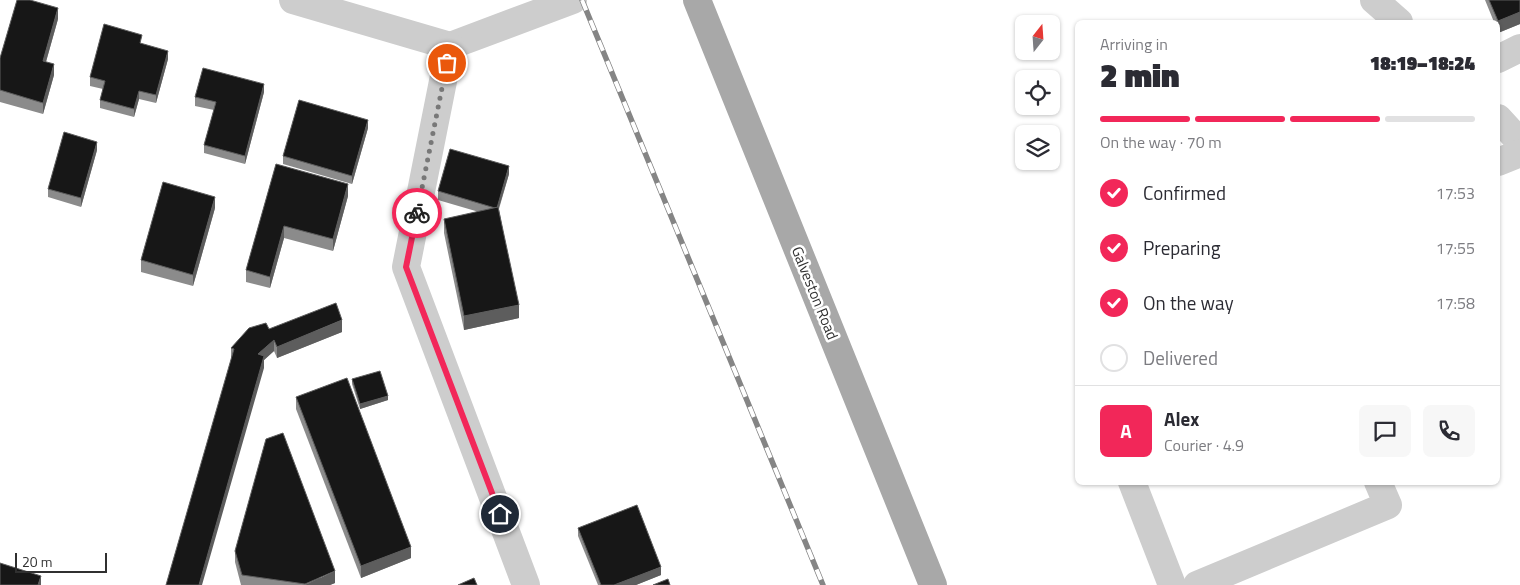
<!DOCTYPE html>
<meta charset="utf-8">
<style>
body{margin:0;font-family:"Titillium Web",sans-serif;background:#f7f7f7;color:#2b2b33;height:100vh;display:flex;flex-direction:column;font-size:19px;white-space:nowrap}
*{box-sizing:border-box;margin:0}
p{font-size:16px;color:#7c7c81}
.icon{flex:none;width:28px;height:28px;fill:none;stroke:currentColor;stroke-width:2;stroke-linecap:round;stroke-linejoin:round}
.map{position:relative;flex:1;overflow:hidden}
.drawer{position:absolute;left:1075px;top:20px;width:425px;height:465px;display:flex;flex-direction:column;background:#fff;border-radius:8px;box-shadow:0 1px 4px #0004}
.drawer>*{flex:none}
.needle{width:32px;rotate:17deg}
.buttons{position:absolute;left:1015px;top:15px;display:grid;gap:10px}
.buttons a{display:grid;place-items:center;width:45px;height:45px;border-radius:8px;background:#fff;box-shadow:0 1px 4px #0004;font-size:25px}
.scale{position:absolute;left:15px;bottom:12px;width:92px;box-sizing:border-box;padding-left:5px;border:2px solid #303030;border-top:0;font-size:14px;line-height:18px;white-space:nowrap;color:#303030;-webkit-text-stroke:4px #fff;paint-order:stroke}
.pin{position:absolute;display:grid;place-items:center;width:42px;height:42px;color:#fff;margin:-21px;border:2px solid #fff;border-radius:50%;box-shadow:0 1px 5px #0007}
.courier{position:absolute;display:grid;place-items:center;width:50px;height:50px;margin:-25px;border:4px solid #f22759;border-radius:50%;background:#fff;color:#222;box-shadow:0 1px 6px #0007}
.summary em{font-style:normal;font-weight:800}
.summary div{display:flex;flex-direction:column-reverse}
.summary{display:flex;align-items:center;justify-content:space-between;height:85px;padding:0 25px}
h1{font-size:32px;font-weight:800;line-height:38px}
.bar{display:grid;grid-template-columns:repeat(4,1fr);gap:8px 5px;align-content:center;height:60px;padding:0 25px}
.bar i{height:6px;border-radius:4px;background:#e1e1e2}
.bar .selected{background:#f22759}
.bar p{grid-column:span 4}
.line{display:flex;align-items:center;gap:12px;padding:0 25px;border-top:1px solid #e1e1e2}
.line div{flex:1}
.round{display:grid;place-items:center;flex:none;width:52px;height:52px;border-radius:8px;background:#f7f7f7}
ol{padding:0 25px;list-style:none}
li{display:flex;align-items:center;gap:15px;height:55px}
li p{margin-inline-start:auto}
li .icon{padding:5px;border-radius:50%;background:#f22759;color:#fff;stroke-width:4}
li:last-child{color:#7c7c81}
li i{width:28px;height:28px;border:2px solid #e1e1e2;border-radius:50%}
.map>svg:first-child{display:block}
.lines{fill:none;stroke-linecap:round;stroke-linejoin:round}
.minor{stroke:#cdcdcd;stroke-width:28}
.major{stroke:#a8a8a8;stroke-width:28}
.rail-casing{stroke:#858585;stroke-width:5.5}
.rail{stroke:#fff;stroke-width:4;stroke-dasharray:11;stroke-linecap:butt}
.wall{fill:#8b8b8b}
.shaded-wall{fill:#5d5d5d}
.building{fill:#171717;stroke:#5d5d5d}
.done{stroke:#787878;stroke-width:5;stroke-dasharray:0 9}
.route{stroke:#f22759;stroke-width:6}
.labels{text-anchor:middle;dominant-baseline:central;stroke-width:5;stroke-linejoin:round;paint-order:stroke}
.street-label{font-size:15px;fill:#303030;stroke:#fff}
</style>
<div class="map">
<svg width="1520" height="585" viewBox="0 0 1520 585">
<rect width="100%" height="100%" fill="#fff"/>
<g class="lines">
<g class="minor">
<polyline points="293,0 450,46 573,0"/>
<polyline points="1374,0 1399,22"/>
<polyline points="450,46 406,267 526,585"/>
<polyline points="1498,59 1520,48"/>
<polyline points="1498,118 1520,142"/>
<polyline points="1498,162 1520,153"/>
<polyline points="1132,482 1172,585"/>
<polyline points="1197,585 1388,505 1378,482"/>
</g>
<polyline class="major" points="697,0 933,585"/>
<g class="rail-casing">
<polyline id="rail" points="582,0 823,585"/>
</g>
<use href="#rail" class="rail"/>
</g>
<g class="wall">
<polygon points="1485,0 1520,0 1520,24 1498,33 1498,22 1494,22"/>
<polygon points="58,19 46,62 54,75 43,114 0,102 0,58"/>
<polygon points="142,44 168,59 156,103 139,99 134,117 100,108 100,100 103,89 90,86 90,77"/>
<polygon points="264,92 245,164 204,153 204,145 214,110 195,106 195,97"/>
<polygon points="368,128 352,184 283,164 283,156"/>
<polygon points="97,150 81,207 48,197 48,189"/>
<polygon points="276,164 348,196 333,251 284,238 270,288 246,282 246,270"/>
<polygon points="509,174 499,209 519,318 464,330 444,233 444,219 479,212 438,200 438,191"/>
<polygon points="215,208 193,286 141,272 141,260"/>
<polygon points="269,329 342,332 277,358 274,351 264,360 264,368 231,360 231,348"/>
<polygon points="352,379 388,400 360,409 352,384"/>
<polygon points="296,397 411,558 361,578 296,409"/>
<polygon points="578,528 661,575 636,585 598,585 578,536"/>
<polygon points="235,551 335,583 330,585 241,585 235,562"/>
</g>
<g class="shaded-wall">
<polygon points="58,8 58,19 43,72 43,61"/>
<polygon points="1520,12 1520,24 1498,33 1498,21"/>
<polygon points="168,51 168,59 156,103 156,95"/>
<polygon points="54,64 54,75 43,114 43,103"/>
<polygon points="264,84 264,92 245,164 245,156"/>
<polygon points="139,91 139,99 134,117 134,109"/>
<polygon points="368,120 368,128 352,184 352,176"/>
<polygon points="97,142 97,150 81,207 81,198"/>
<polygon points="509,166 509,174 496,217 496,209"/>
<polygon points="348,184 348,196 333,251 333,239"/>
<polygon points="215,197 215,208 193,286 193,275"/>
<polygon points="284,226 284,238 270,288 270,277"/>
<polygon points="519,305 519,318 464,330 464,316"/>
<polygon points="342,320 342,332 277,358 277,347"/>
<polygon points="274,340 274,351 264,360 264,368 202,585 199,585 258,354"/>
<polygon points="388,396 388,400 360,409 360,404"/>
<polygon points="411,547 411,558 361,578 361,566"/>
<polygon points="661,567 661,575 636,585 614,585"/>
<polygon points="335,571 335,583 330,585 305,585"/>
<polygon points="41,576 41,585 38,585"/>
</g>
<g class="building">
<polygon points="17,0 30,0 58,8 43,61 54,64 43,103 0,90 0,58"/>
<polygon points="1489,0 1520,0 1520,12 1498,21"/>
<polygon points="104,24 142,35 140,43 168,51 156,95 139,91 134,109 100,100 105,81 90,77"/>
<polygon points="203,68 264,84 245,156 204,145 216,102 195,97"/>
<polygon points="299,100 368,120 352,176 283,156"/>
<polygon points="64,132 97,142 81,198 48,189"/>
<polygon points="450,149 509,166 497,208 495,208 438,191"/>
<polygon points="276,164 348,184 333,239 284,226 270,277 246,270"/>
<polygon points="163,182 215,197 193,275 141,260"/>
<polygon points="498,207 519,305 464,316 444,219"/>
<polygon points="336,303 342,320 277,347 274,340 258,354 264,356 199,585 166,585 234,349 231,348 249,328 266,323 269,329"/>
<polygon points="380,371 388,396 360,404 352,379"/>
<polygon points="347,378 411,547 361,566 296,397"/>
<polygon points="283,433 335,571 305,584 242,575 235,551 266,439"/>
<polygon points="637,505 661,567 614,585 601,585 578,528"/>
<polygon points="0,563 41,576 38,585 0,585"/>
<polygon points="474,578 477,585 458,585"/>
<polygon points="668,579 670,585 653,585"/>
</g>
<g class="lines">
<polyline class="done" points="417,213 447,63"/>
<polyline class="route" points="417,213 406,267 500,514"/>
</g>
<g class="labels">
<g class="street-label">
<text transform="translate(815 293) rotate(68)">Galveston Road</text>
</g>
</g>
</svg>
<div class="buttons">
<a><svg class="needle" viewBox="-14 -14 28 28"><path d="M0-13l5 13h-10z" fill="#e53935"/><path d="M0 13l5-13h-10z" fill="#7c7c81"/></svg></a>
<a><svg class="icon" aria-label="locate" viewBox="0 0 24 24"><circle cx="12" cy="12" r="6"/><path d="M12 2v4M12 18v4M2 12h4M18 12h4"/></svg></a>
<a><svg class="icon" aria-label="layers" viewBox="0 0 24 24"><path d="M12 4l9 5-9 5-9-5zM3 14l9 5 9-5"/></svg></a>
</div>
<div class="scale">20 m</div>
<div class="pin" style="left:447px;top:63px;background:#ea580c"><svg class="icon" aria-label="bag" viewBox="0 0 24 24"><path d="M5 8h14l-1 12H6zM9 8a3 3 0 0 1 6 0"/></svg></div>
<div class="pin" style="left:500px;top:514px;background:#1f2937"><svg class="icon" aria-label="home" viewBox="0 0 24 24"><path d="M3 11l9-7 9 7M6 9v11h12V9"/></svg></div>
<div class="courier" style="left:417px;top:213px"><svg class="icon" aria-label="bike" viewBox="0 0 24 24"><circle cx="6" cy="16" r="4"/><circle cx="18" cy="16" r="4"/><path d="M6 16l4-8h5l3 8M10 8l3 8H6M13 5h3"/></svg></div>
<section class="drawer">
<div class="summary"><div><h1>2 min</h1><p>Arriving in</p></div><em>18:19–18:24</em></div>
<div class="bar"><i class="selected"></i><i class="selected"></i><i class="selected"></i><i></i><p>On the way · 70 m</p></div>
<ol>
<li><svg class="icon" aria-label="check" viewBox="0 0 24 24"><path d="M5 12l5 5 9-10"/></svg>Confirmed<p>17:53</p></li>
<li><svg class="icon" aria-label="check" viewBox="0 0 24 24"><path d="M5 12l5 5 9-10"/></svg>Preparing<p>17:55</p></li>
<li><svg class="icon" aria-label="check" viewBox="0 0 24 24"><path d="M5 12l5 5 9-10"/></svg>On the way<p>17:58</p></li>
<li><i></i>Delivered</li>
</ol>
<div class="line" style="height:90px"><b class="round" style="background:#f22759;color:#fff">A</b><div><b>Alex</b><p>Courier · 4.9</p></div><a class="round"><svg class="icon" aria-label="chat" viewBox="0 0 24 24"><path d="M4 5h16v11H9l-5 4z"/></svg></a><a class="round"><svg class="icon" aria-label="phone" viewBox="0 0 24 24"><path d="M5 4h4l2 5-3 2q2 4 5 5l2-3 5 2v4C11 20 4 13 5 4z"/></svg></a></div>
</section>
</div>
